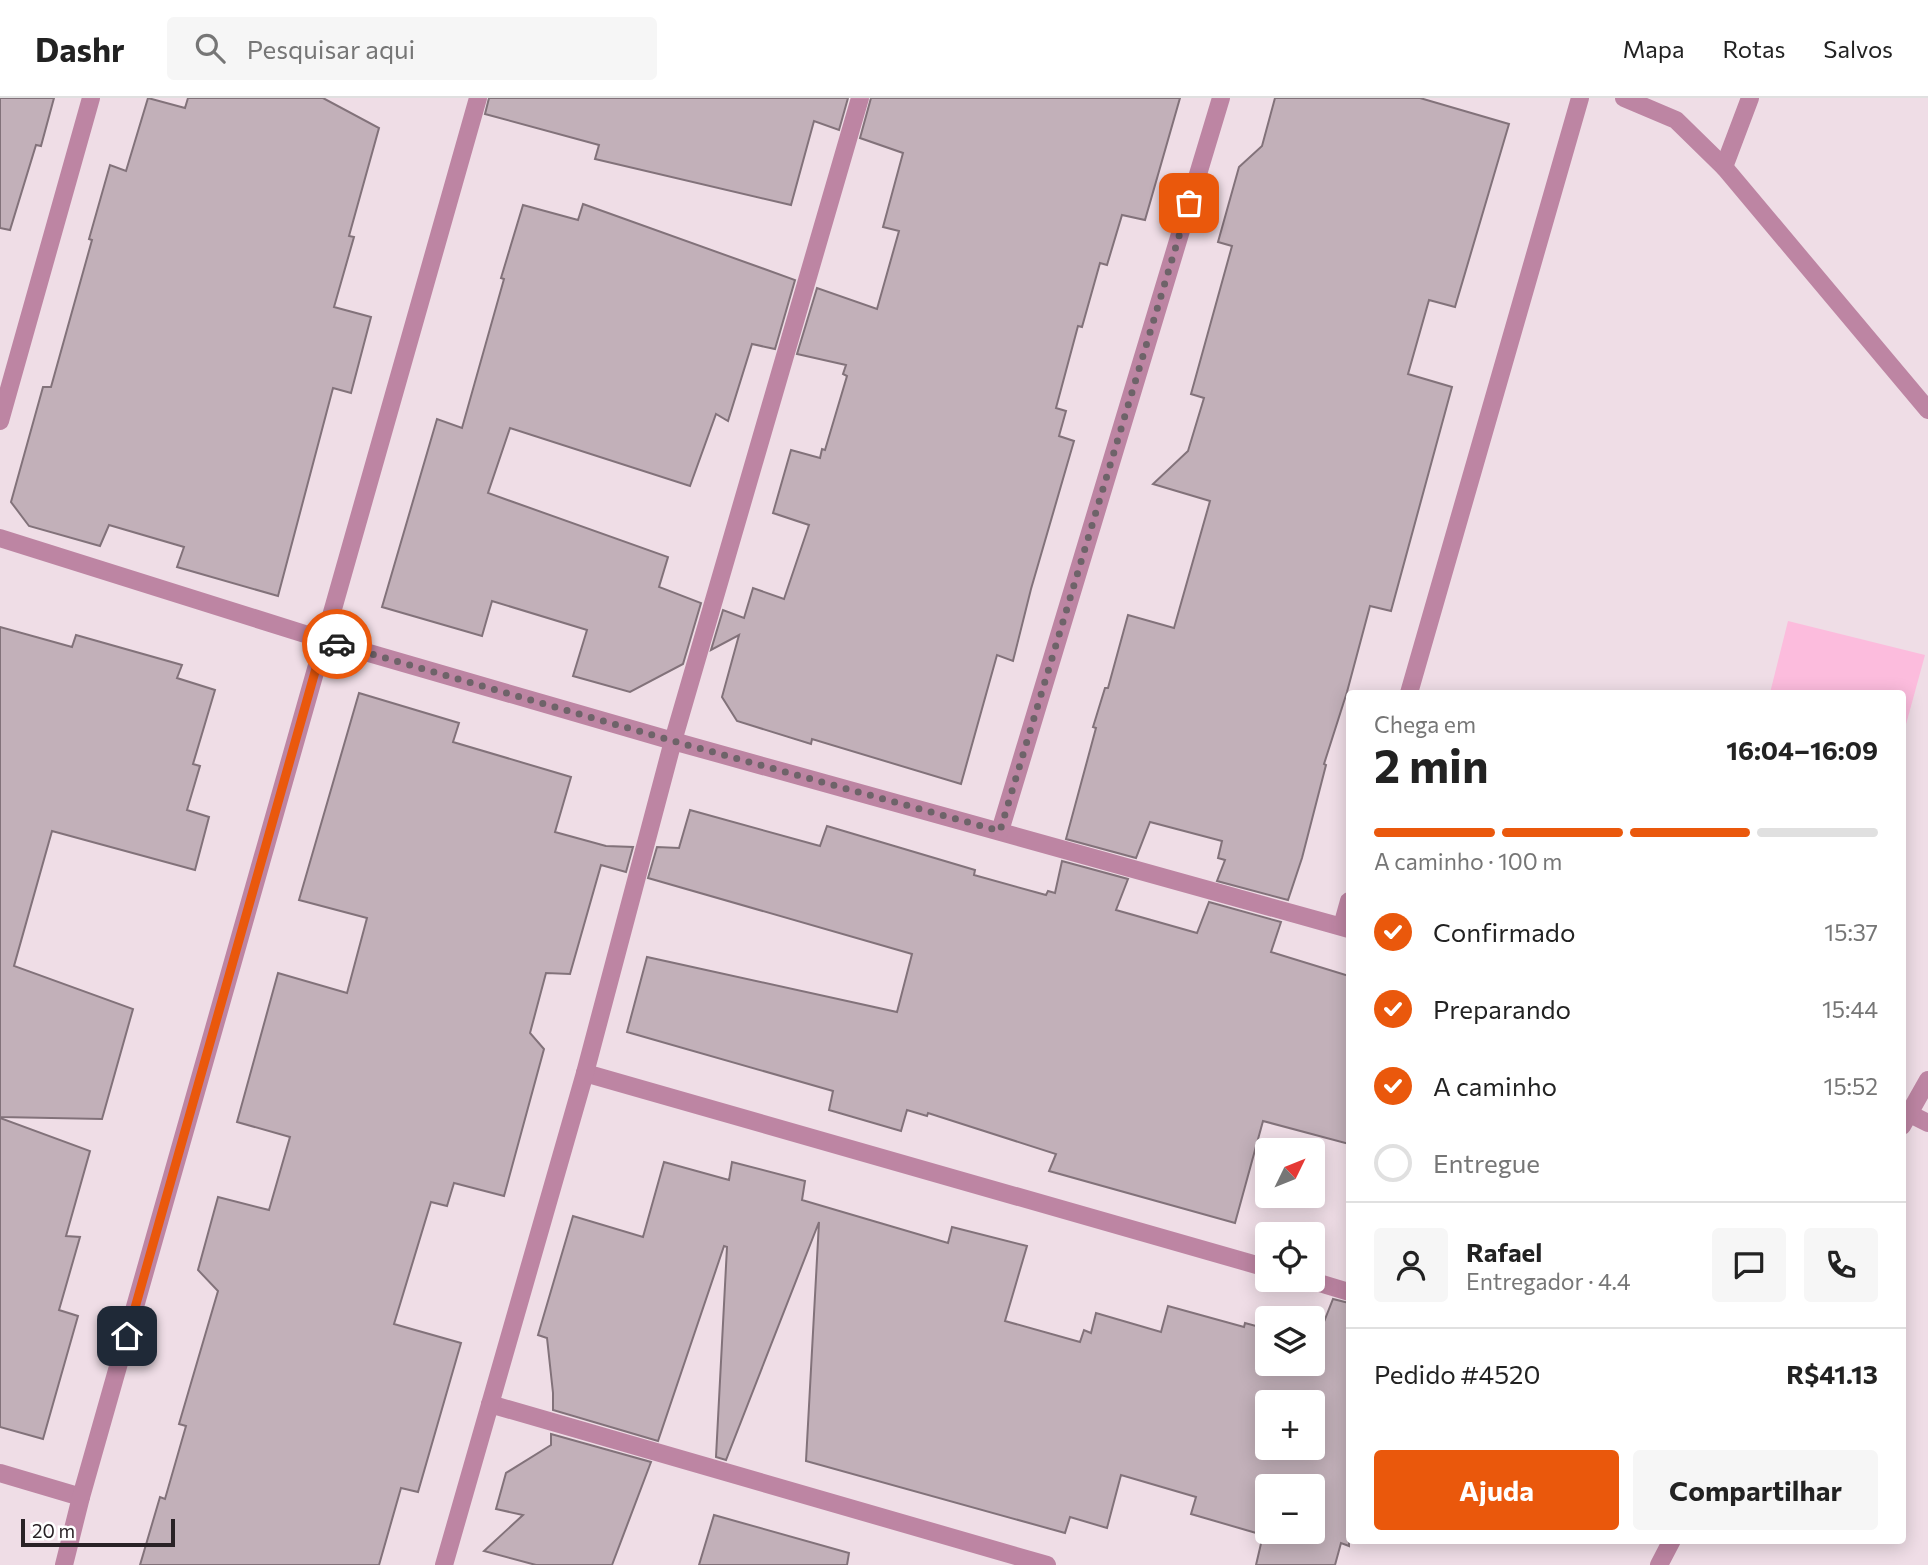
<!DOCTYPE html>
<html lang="pt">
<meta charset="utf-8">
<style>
body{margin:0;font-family:Commissioner,sans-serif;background:#f6f6f6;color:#222;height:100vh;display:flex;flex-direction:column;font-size:26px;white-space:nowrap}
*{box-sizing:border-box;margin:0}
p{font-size:23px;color:#767676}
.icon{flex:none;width:38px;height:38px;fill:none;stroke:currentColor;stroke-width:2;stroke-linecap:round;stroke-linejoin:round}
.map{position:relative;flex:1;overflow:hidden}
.details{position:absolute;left:1346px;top:592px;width:560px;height:854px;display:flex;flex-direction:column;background:#fff;border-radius:7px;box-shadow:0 4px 18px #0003}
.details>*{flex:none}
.needle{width:46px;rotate:47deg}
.buttons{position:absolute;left:1255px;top:1040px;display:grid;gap:14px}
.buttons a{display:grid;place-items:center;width:70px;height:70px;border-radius:7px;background:#fff;box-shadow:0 4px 18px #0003;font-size:35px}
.scale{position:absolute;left:21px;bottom:18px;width:154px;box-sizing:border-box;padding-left:7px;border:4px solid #292226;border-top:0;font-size:19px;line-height:24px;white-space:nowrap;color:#292226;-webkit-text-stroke:5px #fff;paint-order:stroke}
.pin{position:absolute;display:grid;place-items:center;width:60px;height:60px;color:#fff;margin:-30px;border-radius:14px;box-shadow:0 4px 10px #0006}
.courier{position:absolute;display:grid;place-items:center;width:70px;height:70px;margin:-35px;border:5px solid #ea580c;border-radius:50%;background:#fff;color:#222;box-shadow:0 2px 9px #0007}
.headline em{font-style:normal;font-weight:700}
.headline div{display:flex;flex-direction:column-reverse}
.headline{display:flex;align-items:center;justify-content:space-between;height:119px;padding:0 28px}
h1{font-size:46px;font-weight:700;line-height:52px}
.bar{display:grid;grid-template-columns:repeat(4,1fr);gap:10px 7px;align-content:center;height:84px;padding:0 28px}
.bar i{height:9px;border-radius:5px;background:#e0e0e0}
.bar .selected{background:#ea580c}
.bar p{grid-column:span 4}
.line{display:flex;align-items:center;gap:18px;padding:0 28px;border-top:2px solid #e0e0e0}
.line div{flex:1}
.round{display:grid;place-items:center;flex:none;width:74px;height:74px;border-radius:7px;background:#f6f6f6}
ol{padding:0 28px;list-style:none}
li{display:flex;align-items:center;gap:21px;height:77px}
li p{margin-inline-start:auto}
li .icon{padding:7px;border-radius:50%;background:#ea580c;color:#fff;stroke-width:4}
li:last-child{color:#767676}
li i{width:38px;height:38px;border:4px solid #e0e0e0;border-radius:50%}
.action{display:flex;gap:14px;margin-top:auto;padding:14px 28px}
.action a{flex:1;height:80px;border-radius:7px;background:#ea580c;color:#fff;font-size:28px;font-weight:700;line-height:80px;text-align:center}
.action a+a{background:#f6f6f6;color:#222}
header{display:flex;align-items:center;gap:42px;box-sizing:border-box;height:98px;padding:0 35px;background:#fff;border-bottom:2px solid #e0e0e0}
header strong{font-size:33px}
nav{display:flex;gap:38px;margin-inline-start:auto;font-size:24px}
.search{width:490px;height:63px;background:#f6f6f6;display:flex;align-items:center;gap:18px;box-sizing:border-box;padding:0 24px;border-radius:7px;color:#767676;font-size:26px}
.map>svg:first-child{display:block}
.green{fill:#fcbcdd}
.building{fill:#c2b0b9;stroke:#82727a;stroke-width:2;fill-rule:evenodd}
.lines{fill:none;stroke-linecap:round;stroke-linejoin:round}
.minor{stroke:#bd85a3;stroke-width:18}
.done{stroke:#6e6369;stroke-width:7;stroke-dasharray:0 12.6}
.route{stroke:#ea580c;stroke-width:9}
</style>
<header>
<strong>Dashr</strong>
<div class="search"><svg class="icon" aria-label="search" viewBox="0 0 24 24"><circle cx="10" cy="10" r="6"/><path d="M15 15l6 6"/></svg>Pesquisar aqui</div>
<nav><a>Mapa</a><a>Rotas</a><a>Salvos</a></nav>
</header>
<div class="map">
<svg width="1928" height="1467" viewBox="0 0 1928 1467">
<rect width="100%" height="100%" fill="#efdde6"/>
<polygon class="green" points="1788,523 1925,557 1902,641 1902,595 1770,595"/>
<g class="building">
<polygon points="0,0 54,0 41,48 36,47 10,132 0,130"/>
<polygon points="148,0 185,10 188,0 323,0 379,30 349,138 354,139 334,209 371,219 351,295 333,290 278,498 177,469 184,449 109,427 100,448 29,428 11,404 43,289 51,289 92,142 89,141 110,67 126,73"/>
<polygon points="489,0 848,0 839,32 814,23 791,107 595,61 599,47 485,16"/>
<polygon points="871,0 1180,0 1145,122 1122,117 1107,167 1100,165 1082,229 1078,228 1056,310 1066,313 1059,338 1074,343 1031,491 1013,563 997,557 961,686 812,641 811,646 737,623 722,599 739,537 711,552 723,512 744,520 753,490 784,501 809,427 773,415 791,352 820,360 822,351 825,352 847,278 843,276 846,267 797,256 817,190 877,211 899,133 883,129 903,55 860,40"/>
<polygon points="1275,0 1420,0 1509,26 1455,209 1429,202 1408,276 1452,289 1391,513 1370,508 1347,594 1324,666 1326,667 1302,760 1288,802 1217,783 1225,762 1218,760 1222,743 1150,724 1136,760 1066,741 1096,630 1093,629 1105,590 1108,590 1128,517 1174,530 1210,403 1153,386 1188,353 1204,300 1191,296 1232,148 1218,144 1239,69 1262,48"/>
<polygon points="583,106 795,182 775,251 752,246 728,323 716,316 690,388 510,330 488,395 668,459 659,489 701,505 683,566 630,594 573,578 587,532 492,503 482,538 382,509 437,321 462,330 504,181 501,180 523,107 578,122"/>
<polygon points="0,529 72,549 76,537 182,567 177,580 215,592 193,666 200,668 187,712 209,719 195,772 52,733 14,868 133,911 102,1021 0,1019"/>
<polygon points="359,595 459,625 453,644 571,679 555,734 606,748 633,749 626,774 601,767 570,876 546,875 530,935 544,951 504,1098 454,1085 447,1108 431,1104 394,1226 461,1245 418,1394 401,1390 379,1467 140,1467 160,1399 165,1401 186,1328 179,1326 218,1193 198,1172 218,1099 269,1112 290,1039 237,1024 278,875 347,895 367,820 299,802"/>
<polygon points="690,712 820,748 827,728 975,772 974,777 1046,797 1048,793 1055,795 1062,763 1128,781 1116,812 1197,835 1209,804 1281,824 1271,854 1349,878 1349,1046 1263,1023 1235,1125 1049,1073 1056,1056 928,1015 927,1018 907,1012 901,1033 829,1012 833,993 627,934 647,859 897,914 912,856 648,780 657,749 679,750"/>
<polygon points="0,1020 90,1053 66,1138 80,1139 59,1212 78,1218 43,1341 0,1329"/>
<path d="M664 1064 729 1082 732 1064 805 1083 802 1102 948 1145 952 1129 1027 1148 1005 1223 1080 1244 1084 1232 1091 1235 1096 1215 1161 1234 1168 1208 1244 1229 1245 1225 1267 1231V1265H1312V1243L1316 1244 1333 1201 1349 1205V1448L1341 1445 1335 1467H1256L1263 1437 1191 1416 1196 1399 1121 1377 1107 1430 1070 1419 1065 1435 806 1363 819 1124 726 1362 716 1359 727 1149 724 1148 658 1343 553 1312V1295L547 1240 538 1237 573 1118 643 1139ZM1267 1304H1312V1349H1267ZM1267 1388H1312V1433H1267Z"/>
<polygon points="551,1336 651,1364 612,1467 536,1467 484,1453 523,1417 496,1411 506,1375 551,1347"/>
<polygon points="714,1417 849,1455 847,1467 699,1467"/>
</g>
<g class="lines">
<g class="minor">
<polyline points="1624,0 1676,22 1724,69 1928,312"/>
<polyline points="1724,69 1750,0"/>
<polyline points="0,323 91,0"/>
<polyline points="0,440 324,542 673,643 1349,831"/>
<polyline points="1409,595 1580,0"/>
<polyline points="1000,733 1221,0"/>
<polyline points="1342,828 1349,803"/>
<polyline points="585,975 1267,1170"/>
<polyline points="1902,1012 1928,1025"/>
<polyline points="1902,1028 1928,982"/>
<polyline points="1306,1181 1349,1194"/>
<polyline points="490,1306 1047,1467"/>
<polyline points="0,1375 81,1399"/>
<polyline points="64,1467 81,1399 478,0"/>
<polyline points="444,1467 585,975 673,643 860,0"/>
<polyline points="1659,1467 1672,1442"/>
</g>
</g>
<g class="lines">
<polyline class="done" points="337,546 673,643 1000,733 1189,105"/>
<polyline class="route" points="127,1238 324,542 337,546"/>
</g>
</svg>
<div class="buttons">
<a><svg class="needle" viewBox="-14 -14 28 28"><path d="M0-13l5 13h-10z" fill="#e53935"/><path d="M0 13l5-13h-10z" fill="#767676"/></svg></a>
<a><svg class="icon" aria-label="locate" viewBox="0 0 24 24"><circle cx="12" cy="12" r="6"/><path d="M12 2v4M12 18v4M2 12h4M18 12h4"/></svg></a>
<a><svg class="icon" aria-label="layers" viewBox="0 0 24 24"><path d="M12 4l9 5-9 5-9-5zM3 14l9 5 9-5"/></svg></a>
<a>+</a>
<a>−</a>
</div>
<div class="scale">20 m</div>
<div class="pin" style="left:1189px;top:105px;background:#ea580c"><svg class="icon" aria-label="bag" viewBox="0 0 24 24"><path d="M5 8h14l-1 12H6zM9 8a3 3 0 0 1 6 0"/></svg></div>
<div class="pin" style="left:127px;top:1238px;background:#1f2937"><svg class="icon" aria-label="home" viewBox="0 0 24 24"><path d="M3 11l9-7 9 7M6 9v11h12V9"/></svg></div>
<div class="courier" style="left:337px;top:546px"><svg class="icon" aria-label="car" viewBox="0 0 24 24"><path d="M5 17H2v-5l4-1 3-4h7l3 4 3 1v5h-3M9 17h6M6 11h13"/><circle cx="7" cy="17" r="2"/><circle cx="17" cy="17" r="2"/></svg></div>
<section class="details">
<div class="headline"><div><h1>2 min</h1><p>Chega em</p></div><em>16:04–16:09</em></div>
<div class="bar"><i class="selected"></i><i class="selected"></i><i class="selected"></i><i></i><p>A caminho · 100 m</p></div>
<ol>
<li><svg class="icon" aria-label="check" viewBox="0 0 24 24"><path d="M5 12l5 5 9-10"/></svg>Confirmado<p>15:37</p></li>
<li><svg class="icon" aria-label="check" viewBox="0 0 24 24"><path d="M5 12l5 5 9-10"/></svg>Preparando<p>15:44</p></li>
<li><svg class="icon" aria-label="check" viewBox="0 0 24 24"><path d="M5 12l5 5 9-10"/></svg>A caminho<p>15:52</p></li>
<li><i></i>Entregue</li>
</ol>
<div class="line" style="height:126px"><a class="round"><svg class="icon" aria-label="person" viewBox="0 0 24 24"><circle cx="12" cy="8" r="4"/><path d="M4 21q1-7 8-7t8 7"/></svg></a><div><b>Rafael</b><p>Entregador · 4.4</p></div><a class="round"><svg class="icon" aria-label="chat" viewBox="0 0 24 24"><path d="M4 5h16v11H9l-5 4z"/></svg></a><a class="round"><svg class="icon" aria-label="phone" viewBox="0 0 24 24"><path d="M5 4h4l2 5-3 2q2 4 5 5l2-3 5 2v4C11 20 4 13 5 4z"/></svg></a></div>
<div class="line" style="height:91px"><div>Pedido #4520</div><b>R$41.13</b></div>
<div class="action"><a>Ajuda</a><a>Compartilhar</a></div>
</section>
</div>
